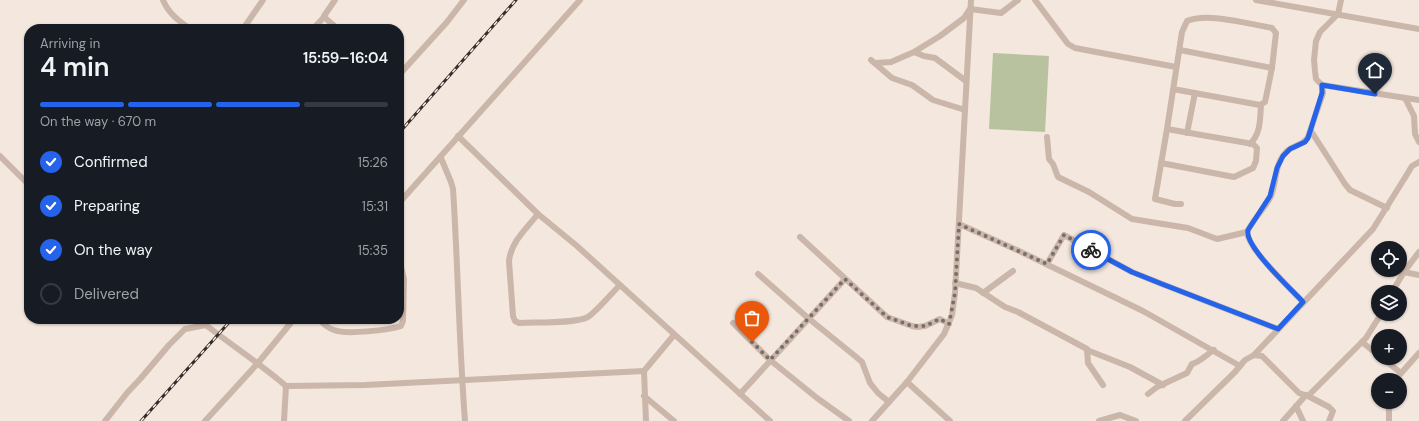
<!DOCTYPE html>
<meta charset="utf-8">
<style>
body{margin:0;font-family:"DM Sans",sans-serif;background:#242831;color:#f1f3f6;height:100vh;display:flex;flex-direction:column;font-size:15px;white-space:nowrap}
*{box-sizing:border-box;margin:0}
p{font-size:13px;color:#9ea1a6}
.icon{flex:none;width:22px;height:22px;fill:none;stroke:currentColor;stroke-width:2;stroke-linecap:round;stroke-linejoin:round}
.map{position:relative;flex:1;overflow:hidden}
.sheet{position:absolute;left:24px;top:24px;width:380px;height:300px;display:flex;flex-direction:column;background:#171b24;border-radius:16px;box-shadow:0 1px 3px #0004}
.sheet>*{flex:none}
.tools{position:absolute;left:1371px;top:241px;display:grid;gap:8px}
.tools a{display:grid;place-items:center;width:36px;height:36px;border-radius:50%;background:#171b24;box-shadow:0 1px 3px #0004;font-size:20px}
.pin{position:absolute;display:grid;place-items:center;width:34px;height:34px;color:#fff;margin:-41px -17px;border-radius:50% 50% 50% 0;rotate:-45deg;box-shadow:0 0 4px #0007}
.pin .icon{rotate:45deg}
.courier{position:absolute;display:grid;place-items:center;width:40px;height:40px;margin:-20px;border:3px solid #2563eb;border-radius:50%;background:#fff;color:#222;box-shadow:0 1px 5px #0007}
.head em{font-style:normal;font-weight:600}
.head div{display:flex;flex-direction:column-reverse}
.head{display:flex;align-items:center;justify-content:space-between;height:68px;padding:0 16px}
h1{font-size:26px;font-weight:600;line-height:30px}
.bar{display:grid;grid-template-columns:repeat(4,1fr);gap:6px 4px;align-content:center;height:48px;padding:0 16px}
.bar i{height:5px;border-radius:3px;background:#363941}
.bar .active{background:#2563eb}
.bar p{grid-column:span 4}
ol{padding:0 16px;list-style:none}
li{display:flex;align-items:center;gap:12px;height:44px}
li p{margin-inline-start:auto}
li .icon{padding:4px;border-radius:50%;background:#2563eb;color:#fff;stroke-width:4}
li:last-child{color:#9ea1a6}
li i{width:22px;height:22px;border:2px solid #363941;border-radius:50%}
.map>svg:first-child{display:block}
.green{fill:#b9c29e}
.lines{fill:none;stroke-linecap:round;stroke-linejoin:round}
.minor{stroke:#cbb6aa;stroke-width:6}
.rail-casing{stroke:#382d2a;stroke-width:3}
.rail{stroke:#faf2eb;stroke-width:1.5;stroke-dasharray:4.5;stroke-linecap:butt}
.done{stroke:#796e69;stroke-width:4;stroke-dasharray:0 7.2}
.route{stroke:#2563eb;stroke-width:5}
</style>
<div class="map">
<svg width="1419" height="421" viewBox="0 0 1419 421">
<rect width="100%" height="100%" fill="#f3e7de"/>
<polygon class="green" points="993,53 1049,56 1045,132 989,129"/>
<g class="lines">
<g class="minor">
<path d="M163 0C168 13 179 21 190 29"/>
<polyline points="1035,0 1068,44 1075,48 1176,67"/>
<polyline points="1256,0 1419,29"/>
<polyline points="1341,0 1338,14 1320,32 1316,41 1314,60 1315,71 1316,79 1322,85 1419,100"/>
<polyline points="324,17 338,29"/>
<polyline points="243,29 263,0"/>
<polyline points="313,29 324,17 324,16 335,0"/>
<polyline points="1180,50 1272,68"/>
<polyline points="914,52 924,56 935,58 966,81"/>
<polyline points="871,60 892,78 912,85 933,100 965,110"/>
<polyline points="875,63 891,62 914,52 940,36 964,18 970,9 1001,13 1018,0"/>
<polyline points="399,75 447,22 464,0"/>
<path d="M1173 89 1260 105 1265 102 1272 68 1276 33 1272 28C1249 24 1207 12 1187 21L1182 32 1167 129 1155 199 1175 204H1181"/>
<polyline points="1405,98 1414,116 1415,134 1419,142"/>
<polyline points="1311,131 1345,184 1350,190 1387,208"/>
<polyline points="1187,133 1195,93"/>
<polyline points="458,136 538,214 577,246 770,421"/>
<polyline points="1047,137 1049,159 1053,164 1058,177 1089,192 1132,219 1188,228 1217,239 1247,232"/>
<path d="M1250 144C1261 133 1260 119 1261 105"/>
<polyline points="0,156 29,185"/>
<path d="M441 158 451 182 453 189C458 266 459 344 465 421"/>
<polyline points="1161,163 1234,177 1253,168 1256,161 1257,148 1253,144 1167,129"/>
<polyline points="399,203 580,0"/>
<path d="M538 214C526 229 511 242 509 261L513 316 515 321 519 323C536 322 574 324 588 317 596 312 612 293 619 286"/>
<polyline points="959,224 1017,250 1143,311 1240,366"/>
<polyline points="800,237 887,317 912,326 917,327 925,326 940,319 949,324"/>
<polyline points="1047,264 1064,235 1132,272 1162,284 1278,329"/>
<polyline points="1404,272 1419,275"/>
<polyline points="758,274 808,318 855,356 862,362 870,383 878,393 889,402"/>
<polyline points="955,283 976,288 1005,307 1018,312 1087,349 1088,363 1103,385"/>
<polyline points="1392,292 1404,272 1419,252"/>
<polyline points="983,293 1013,271"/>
<path d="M1303 302C1290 288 1248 249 1247 232 1253 219 1265 209 1271 196 1277 182 1274 164 1286 152 1292 145 1303 146 1308 137L1323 93 1322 85"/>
<path d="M198 319C227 342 258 362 286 386L365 385 644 371"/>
<path d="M319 319C323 324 328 328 334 330 346 335 389 330 401 326L403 321 404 279 399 259"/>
<polyline points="733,323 770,360 817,398 849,421"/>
<polyline points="1362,342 1378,355"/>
<polyline points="1087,350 1130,367 1163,385"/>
<polyline points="1254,355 1373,229 1406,176 1412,166 1419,162"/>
<polyline points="1382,358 1401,373"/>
<polyline points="1395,380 1419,353"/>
<polyline points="907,382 950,421"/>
<polyline points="740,394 845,279"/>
<path d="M1148 394 1157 387 1187 373 1192 364C1200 362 1207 354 1214 350"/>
<polyline points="644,396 674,421"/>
<polyline points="1308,396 1366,338 1381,314"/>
<polyline points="1389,402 1389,421"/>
<polyline points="1296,406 1303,421"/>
<polyline points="105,421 127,393 141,378 169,345 185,329 206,325 206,322"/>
<polyline points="205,421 258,363 294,319"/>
<polyline points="284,421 286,386"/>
<polyline points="646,421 644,371 674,335"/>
<polyline points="872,421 907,382 944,334 952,315 955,293 971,0"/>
<polyline points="1099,421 1120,415 1136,421"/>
<polyline points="1185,421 1235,372 1245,360 1254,355 1262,356 1299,393 1308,396 1329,407 1333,411 1329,421"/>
<polyline points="1283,421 1306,395"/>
</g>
<g class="rail-casing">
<g id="rail">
<polyline points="399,133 516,0"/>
<polyline points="141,421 232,319"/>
</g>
</g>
<use href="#rail" class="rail"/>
</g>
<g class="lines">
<polyline class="done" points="752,342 770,360 845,279 887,317 912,326 925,326 940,319 949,324 955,293 959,224 1047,264 1064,235 1091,250"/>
<path class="route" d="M1091 250 1132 272 1162 284 1278 329 1303 302C1291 289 1244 246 1248 230L1270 196 1277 168 1283 156 1290 149 1305 142 1308 138 1322 93V85L1375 94"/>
</g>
</svg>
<div class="tools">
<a><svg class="icon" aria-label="locate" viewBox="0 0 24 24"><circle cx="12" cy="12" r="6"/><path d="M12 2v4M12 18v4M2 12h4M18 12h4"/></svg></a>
<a><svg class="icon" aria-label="layers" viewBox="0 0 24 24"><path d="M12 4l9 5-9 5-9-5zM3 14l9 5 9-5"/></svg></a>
<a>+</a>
<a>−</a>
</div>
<div class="pin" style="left:752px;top:342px;background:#ea580c"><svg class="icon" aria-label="bag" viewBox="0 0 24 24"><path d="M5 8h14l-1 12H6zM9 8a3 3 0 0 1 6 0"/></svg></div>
<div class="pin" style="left:1375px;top:94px;background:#1f2937"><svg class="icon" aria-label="home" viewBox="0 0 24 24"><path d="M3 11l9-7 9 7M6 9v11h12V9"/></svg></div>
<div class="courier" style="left:1091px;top:250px"><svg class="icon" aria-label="bike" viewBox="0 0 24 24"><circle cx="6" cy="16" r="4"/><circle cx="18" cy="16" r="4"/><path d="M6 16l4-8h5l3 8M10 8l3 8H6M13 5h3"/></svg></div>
<section class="sheet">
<div class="head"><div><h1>4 min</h1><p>Arriving in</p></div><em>15:59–16:04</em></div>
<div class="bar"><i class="active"></i><i class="active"></i><i class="active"></i><i></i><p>On the way · 670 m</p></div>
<ol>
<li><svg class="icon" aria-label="check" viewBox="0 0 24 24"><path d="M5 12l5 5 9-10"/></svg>Confirmed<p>15:26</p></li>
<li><svg class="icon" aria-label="check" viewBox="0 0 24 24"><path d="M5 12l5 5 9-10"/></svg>Preparing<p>15:31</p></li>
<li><svg class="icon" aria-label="check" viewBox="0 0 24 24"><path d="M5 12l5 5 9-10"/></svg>On the way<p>15:35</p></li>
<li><i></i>Delivered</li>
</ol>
</section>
</div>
